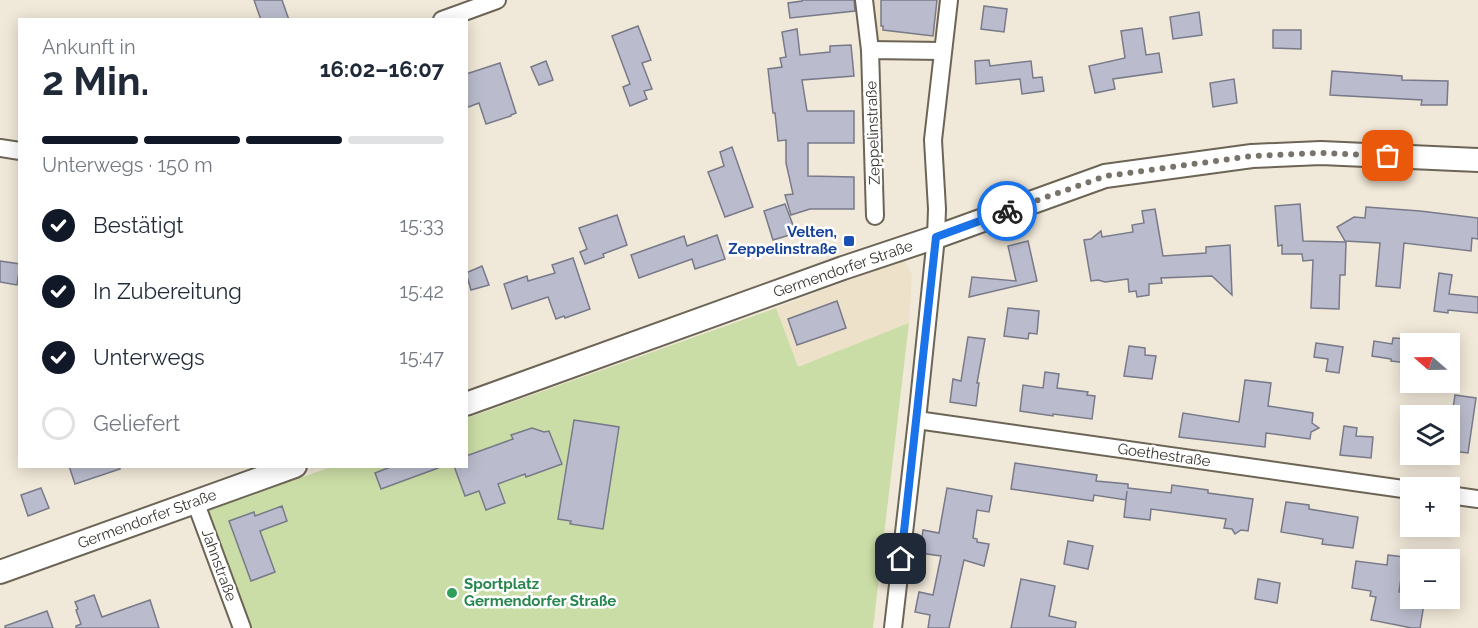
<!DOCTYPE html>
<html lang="de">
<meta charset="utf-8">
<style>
body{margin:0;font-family:Raleway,sans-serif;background:#f2f2f3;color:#1f2937;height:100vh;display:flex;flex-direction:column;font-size:22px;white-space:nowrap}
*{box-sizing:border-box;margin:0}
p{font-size:20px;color:#747a83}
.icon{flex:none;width:33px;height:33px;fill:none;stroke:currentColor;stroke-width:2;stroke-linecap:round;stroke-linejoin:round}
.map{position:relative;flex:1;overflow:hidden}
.sheet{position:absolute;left:18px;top:18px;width:450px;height:450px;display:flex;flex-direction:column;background:#fff;border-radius:0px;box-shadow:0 3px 15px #0003}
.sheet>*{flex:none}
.needle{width:39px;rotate:290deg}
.controls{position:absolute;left:1400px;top:333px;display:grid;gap:12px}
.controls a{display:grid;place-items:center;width:60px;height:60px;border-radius:0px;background:#fff;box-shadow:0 3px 15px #0003;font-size:30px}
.pin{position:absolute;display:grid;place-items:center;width:51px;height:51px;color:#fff;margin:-26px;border-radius:12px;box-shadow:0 3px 9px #0006}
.courier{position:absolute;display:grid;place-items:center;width:60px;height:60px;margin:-30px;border:4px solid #1a73e8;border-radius:50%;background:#fff;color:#222;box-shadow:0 2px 8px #0007}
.overview em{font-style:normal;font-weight:700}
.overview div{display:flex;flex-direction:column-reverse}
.overview{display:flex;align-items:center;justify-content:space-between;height:102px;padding:0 24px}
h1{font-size:39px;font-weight:700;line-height:45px}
.bar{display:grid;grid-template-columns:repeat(4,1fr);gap:9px 6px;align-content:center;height:72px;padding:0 24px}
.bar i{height:8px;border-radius:4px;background:#e0e1e3}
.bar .active{background:#111827}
.bar p{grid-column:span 4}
ol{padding:0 24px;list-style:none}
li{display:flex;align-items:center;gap:18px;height:66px}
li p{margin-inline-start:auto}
li .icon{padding:6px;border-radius:50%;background:#111827;color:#fff;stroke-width:4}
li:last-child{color:#747a83}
li i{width:33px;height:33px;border:3px solid #e0e1e3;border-radius:50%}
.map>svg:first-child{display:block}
.built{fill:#ede1c9}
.green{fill:#cbdda6}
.building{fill:#babbcc;stroke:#787a89;stroke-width:1.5}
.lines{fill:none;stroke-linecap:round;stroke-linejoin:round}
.street-casing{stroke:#6c6556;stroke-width:20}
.secondary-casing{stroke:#6c6556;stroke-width:26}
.street{stroke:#fff;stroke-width:16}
.secondary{stroke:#fff;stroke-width:22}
.done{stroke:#79746b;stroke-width:6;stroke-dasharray:0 10.8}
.route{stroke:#1a73e8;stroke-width:8}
.transit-dot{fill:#1a4fb4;stroke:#fff;stroke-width:2}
.leisure-dot{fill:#2e9e5b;stroke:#fff;stroke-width:2}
.labels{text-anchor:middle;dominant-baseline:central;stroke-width:5;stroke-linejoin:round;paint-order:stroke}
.street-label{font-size:15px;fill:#393630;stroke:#fff}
.transit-label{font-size:15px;font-weight:bold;fill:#164399;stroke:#fff;text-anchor:end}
.leisure-label{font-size:15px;font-weight:bold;fill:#27864d;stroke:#fff;text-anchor:start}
</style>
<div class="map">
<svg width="1478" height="628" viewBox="0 0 1478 628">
<rect width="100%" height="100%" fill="#f0e8d8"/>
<g class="built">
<polygon points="869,0 942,0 933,59 876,56"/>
<polygon points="905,261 912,275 909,323 798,368 776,308 887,266"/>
</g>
<polygon class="green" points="776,308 798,367 909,323 873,628 250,628 206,511 331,467 466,466 467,418"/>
<g class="building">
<polygon points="254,0 282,0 289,20 261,20"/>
<polygon points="802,0 854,0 855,11 790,18 788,3 802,1"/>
<polygon points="881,0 937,0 933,36 883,30 883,26 881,26"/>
<polygon points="984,6 1007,9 1004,32 981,29"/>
<polygon points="1199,12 1202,35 1173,39 1170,17"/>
<polygon points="638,26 651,60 642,63 652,89 644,91 647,99 630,106 623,87 630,84 612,36"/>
<polygon points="1142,28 1146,55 1159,53 1162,72 1113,79 1115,89 1095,93 1089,66 1125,58 1121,31"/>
<polygon points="797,29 800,55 830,52 830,46 851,45 854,76 802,80 807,111 854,111 854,143 808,143 808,176 854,177 854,209 810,209 791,215 785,195 793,194 786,163 786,140 778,141 775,113 773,113 768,69 782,67 780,58 786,57 782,32"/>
<polygon points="1273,30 1301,30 1301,49 1273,48"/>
<polygon points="989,60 990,66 1031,61 1033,78 1042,77 1044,91 1022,94 1020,79 976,84 975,61"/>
<polygon points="546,61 553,80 539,85 531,67"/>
<polygon points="500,63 516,113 511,115 511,116 486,124 479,103 466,108 466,74"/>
<polygon points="1332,71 1402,76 1402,80 1448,81 1447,105 1421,105 1422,100 1330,95"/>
<polygon points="1234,79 1237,103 1213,107 1210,83"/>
<polygon points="732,147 753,207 725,217 708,172 724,166 720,152"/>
<polygon points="785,204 796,233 773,240 764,211"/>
<polygon points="1300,204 1303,241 1346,242 1345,275 1340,275 1339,309 1311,308 1313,260 1303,261 1302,254 1282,254 1282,245 1278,246 1275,206"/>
<polygon points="1366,207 1420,211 1478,218 1478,239 1472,238 1471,251 1404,243 1400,288 1376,286 1380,243 1345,241 1337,227 1354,217 1365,218"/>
<polygon points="1155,209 1163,256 1206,253 1206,247 1230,245 1232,295 1212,276 1161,278 1162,283 1149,284 1149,295 1137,297 1136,291 1129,292 1128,279 1105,282 1098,280 1091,281 1084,240 1091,239 1101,231 1102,237 1133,232 1132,225 1144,223 1142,211"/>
<polygon points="617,215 627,245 603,254 604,257 585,264 580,252 587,249 579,228"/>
<polygon points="717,235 725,259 695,269 692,259 639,278 631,255 684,236 687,246"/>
<polygon points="1028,241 1037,281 969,297 972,277 1016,281 1008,246"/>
<polygon points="573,258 590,309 565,318 564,316 556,319 548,297 512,309 504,284 527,276 528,281 555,273 552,265"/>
<polygon points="0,261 20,264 17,285 0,282"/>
<polygon points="482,266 489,285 471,290 466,273"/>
<polygon points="1439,273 1452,275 1449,294 1478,297 1478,313 1448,310 1448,313 1434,311"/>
<polygon points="837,301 846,328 797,345 788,319"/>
<polygon points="1008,308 1039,311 1037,334 1029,333 1028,339 1004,336"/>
<polygon points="968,337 985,339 977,383 979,383 976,406 950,402 953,379 961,381"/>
<polygon points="1393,338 1410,339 1408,363 1391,361 1391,359 1372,356 1374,341 1392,344"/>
<polygon points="1316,343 1343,347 1339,373 1326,371 1328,359 1314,357"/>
<polygon points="1129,346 1145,348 1145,355 1156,356 1152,379 1124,376"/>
<polygon points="1045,372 1059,374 1057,388 1088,392 1087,395 1095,396 1092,419 1053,414 1053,416 1020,411 1023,385 1043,388"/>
<polygon points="1245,380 1271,383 1268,406 1313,413 1312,423 1319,428 1311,432 1310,439 1266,433 1265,447 1179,437 1183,413 1239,422"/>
<polygon points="1455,395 1476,398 1468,453 1452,451 1452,445 1449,445 1449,415 1452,415"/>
<polygon points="574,420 619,427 603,529 570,524 571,521 558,519"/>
<polygon points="1344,426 1357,428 1356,436 1373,437 1371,458 1340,455"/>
<polygon points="532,428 544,432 549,431 562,464 526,477 525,474 498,484 505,503 486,510 479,491 465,496 454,466 466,466 466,456 513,439 511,435"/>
<polygon points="1015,463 1097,475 1096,481 1128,484 1128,488 1171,493 1172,485 1208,490 1208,493 1253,499 1248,531 1241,530 1235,534 1232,529 1224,528 1226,519 1151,509 1150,520 1124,517 1127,491 1126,500 1094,495 1093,501 1011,489"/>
<polygon points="69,466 120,466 120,469 75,484"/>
<polygon points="393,466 437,466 438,468 381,489 375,473"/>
<polygon points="41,488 49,508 28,516 21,495"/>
<polygon points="947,488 992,496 989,512 977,510 973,538 977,539 977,542 989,544 984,566 964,560 949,628 928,628 930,615 915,612 919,592 933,595 941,556 920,553 923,530 939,533"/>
<polygon points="1286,502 1309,505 1309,509 1358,517 1353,548 1322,544 1323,539 1281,532"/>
<polygon points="282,506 287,521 260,531 275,572 251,581 229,521 254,512 255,516"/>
<polygon points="1068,541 1093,546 1088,569 1064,564"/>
<polygon points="1388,555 1404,557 1399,592 1410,594 1410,598 1425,598 1420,628 1412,628 1371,620 1376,597 1370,596 1371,591 1352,588 1356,561 1387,565"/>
<polygon points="1021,579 1055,586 1049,616 1076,622 1075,628 1011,628"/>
<polygon points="1258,579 1280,583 1277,603 1255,599"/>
<polygon points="94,595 102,617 150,600 159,628 76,628 76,626 81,624 76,610 78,609 75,602"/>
<polygon points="47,611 53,628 5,628 5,626"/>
</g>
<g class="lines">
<g class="street-casing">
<g id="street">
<polyline points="864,0 870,50"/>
<polyline points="442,20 497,0"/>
<polyline points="0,148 20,151"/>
<polyline points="875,216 870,50 942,51"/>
<polyline points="917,420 1410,490"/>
<polyline points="1449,495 1478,499"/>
<polyline points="195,501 242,628"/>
<polyline points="893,628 917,420 936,237 937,209 933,140 949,0"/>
</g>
</g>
<g class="secondary-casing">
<g id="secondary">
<polyline points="466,404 843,268 936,237 1105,176 1252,156 1321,153 1478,160"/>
<polyline points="0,572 295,466"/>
</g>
</g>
<use href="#street" class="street"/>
<use href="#secondary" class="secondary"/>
</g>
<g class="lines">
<polyline class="done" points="1007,211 1106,176 1252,156 1321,153 1388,156"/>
<polyline class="route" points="901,559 936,237 1007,211"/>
</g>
<rect class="transit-dot" x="843" y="235" width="12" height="12" rx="3"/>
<circle class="leisure-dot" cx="452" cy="593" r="6"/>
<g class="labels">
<g class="street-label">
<text transform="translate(873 133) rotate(-92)">Zeppelinstraße</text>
<text transform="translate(843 269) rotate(-19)">Germendorfer Straße</text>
<text transform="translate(1164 455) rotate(8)">Goethestraße</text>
<text transform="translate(147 519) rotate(-20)">Germendorfer Straße</text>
<text transform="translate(219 565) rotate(70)">Jahnstraße</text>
</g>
<g class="transit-label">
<text x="837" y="232">Velten,<tspan x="837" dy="17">Zeppelinstraße</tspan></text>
</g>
<g class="leisure-label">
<text x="464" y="584">Sportplatz<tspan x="464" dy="17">Germendorfer Straße</tspan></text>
</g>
</g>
</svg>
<div class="controls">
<a><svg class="needle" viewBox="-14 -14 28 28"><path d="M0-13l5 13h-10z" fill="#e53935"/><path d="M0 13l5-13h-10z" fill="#747a83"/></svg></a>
<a><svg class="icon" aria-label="layers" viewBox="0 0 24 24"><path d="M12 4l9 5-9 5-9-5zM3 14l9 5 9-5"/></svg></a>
<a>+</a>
<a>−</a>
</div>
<div class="pin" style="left:1388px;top:156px;background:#ea580c"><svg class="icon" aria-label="bag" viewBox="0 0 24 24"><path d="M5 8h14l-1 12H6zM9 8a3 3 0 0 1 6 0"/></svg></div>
<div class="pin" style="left:901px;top:559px;background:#1f2937"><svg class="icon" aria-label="home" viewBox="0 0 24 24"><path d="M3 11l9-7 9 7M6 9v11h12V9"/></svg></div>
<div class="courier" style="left:1007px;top:211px"><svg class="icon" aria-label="bike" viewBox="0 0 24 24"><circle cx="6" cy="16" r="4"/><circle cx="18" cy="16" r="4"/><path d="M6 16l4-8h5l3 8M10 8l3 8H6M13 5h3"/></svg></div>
<section class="sheet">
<div class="overview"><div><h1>2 Min.</h1><p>Ankunft in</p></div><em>16:02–16:07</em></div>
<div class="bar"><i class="active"></i><i class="active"></i><i class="active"></i><i></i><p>Unterwegs · 150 m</p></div>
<ol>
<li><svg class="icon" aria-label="check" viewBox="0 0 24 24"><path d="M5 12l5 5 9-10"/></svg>Bestätigt<p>15:33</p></li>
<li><svg class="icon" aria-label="check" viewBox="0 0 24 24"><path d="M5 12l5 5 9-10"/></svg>In Zubereitung<p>15:42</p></li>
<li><svg class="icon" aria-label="check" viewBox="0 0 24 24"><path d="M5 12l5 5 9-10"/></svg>Unterwegs<p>15:47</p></li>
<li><i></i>Geliefert</li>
</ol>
</section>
</div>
